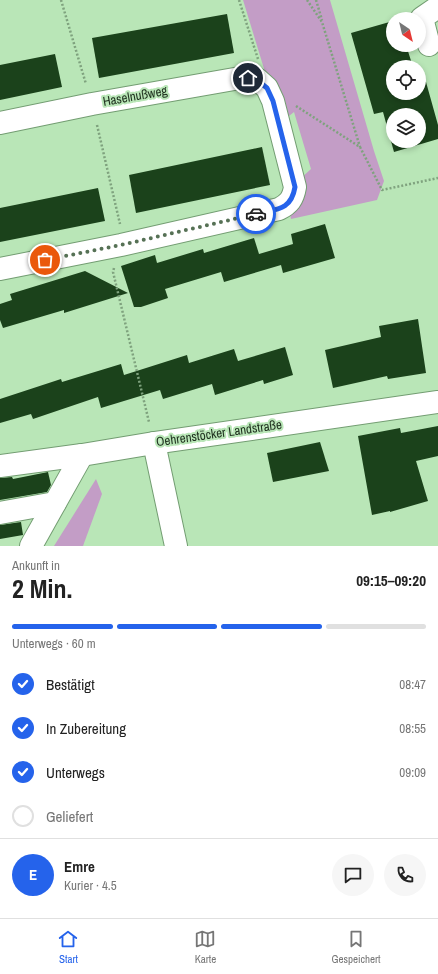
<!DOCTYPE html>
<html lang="de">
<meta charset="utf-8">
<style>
body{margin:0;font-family:"Archivo Narrow",sans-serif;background:#f6f6f6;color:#222;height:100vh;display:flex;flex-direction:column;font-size:15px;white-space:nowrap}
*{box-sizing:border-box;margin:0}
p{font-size:13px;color:#767676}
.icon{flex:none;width:22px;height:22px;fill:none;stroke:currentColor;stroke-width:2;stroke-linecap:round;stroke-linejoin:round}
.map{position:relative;height:546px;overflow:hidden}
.details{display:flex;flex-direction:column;background:#fff;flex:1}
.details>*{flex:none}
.needle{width:26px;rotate:145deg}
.tools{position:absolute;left:386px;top:12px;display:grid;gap:8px}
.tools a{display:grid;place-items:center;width:40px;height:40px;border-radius:50%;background:#fff;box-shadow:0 2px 6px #0003;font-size:20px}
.pin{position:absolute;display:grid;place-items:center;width:34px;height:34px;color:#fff;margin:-17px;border:2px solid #fff;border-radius:50%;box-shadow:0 1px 4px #0007}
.courier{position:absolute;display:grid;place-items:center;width:40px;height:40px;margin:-20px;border:3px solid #2563eb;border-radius:50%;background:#fff;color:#222;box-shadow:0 1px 5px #0007}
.head em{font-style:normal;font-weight:700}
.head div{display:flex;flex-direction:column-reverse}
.head{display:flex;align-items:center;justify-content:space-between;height:68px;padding:0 12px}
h1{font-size:26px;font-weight:700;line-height:30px}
.bar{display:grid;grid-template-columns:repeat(4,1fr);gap:6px 4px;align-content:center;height:48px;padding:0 12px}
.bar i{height:5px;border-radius:3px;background:#e0e0e0}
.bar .selected{background:#2563eb}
.bar p{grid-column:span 4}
.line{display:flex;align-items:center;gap:10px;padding:0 12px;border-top:1px solid #e0e0e0}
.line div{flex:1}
.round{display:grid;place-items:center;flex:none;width:42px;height:42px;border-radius:21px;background:#f6f6f6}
ol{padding:0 12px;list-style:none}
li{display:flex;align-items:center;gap:12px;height:44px}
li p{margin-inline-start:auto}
li .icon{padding:4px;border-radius:50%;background:#2563eb;color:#fff;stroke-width:4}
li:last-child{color:#767676}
li i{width:22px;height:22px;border:2px solid #e0e0e0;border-radius:50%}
.menu{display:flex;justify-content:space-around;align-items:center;height:56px;border-top:1px solid #e0e0e0;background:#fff;font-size:11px;color:#767676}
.menu a{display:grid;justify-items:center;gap:2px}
.menu .selected{color:#2563eb}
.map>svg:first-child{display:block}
.green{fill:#c39dc6}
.building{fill:#1b421b;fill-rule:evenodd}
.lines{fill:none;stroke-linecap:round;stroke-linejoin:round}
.minor-casing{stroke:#739d72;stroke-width:24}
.path{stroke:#7fa27e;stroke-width:2.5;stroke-dasharray:2 2;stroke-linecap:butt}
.minor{stroke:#fff;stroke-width:22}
.done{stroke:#567155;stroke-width:4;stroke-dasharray:0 7.2}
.route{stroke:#2563eb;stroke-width:5}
.labels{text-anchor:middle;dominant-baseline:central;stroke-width:4;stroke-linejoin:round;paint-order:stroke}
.street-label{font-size:13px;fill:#203220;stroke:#b9e6b7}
</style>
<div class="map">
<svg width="438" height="546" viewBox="0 0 438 546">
<rect width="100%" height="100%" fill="#b9e6b7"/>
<g class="green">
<polygon points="243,0 330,0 374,151 384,181 377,200 291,219 290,214 300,179 311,169 294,112 284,120 269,85"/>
<polygon points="96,479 102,494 83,546 54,546"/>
</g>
<g class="building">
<polygon points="227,14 234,53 99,78 92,38"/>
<path d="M393 21V45H406L413 67H393V93H419V84L426 82 438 125V139L394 152 383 112 374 114 351 33ZM393 115H419V141H393Z"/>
<polygon points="55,54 62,87 0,100 0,65"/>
<polygon points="262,147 270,185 136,213 129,175"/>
<polygon points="98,188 105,221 0,242 0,208"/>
<polygon points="325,224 335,258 283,273 281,265 224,282 221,272 165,289 168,298 141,307 134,307 121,266 155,255 157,263 203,249 204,253 254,238 259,254 293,244 291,234"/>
<polygon points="85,271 128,293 64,313 64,310 3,328 0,320 0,304 12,300 10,294"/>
<polygon points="418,319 426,373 388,379 387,376 333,388 325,350 381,337 379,326"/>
<polygon points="285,347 293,375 264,384 263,380 215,395 212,384 163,399 160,390 101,408 98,397 33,419 31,414 0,423 0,399 61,379 62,382 121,364 124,375 187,355 189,363 234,349 238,361"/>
<polygon points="438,426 438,456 416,461 428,501 390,512 390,511 372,515 358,436 400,428 401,433"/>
<polygon points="320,442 329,471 273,482 267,453"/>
<polygon points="48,472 51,485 47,492 0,500 0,478 12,477 13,479"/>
<polygon points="21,522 23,535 0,539 0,525"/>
</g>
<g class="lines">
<g class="minor-casing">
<g id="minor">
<polyline points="429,45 422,18 438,7"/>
<path d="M0 123 92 104 240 78 257 79 267 88 273 101 295 187C293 199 289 204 279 209L121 245 0 269"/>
<polyline points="154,443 176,546"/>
<polyline points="0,466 82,455 154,443 438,402"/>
<polyline points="0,513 55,503"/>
<polyline points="31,546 82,455"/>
</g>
</g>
<g class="path">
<polyline points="61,0 86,84"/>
<polyline points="239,0 258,59"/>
<polyline points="307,0 322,22 360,147"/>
<polyline points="316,0 322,20"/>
<polyline points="296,106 360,147 382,190 438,178"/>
<polyline points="97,125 120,224"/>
<polyline points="114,268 113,272 149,422"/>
</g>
<use href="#minor" class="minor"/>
</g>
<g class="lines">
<polyline class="done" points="45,260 121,245 256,214"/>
<path class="route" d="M248 78 257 80 267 88 273 101 295 187C291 211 276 209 256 214"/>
</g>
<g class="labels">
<g class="street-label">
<text transform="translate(135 96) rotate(-10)">Haselnußweg</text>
<text transform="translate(219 433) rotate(-8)">Oehrenstöcker Landstraße</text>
</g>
</g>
</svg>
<div class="tools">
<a><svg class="needle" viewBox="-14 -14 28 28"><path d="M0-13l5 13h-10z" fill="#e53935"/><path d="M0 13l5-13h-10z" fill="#767676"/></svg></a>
<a><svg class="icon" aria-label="locate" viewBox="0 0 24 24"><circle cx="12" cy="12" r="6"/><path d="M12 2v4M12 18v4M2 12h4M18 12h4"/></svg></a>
<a><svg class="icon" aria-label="layers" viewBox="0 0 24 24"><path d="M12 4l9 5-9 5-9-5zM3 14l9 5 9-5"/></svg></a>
</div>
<div class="pin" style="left:45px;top:260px;background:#ea580c"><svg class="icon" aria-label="bag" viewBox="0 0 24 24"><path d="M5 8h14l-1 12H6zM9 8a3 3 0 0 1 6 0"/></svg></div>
<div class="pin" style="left:248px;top:78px;background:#1f2937"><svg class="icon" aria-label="home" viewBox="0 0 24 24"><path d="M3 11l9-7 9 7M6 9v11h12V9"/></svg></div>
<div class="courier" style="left:256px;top:214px"><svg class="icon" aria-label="car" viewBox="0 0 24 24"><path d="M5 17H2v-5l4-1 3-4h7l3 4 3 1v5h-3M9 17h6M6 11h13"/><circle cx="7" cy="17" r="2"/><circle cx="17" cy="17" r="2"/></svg></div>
</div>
<section class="details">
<div class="head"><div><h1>2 Min.</h1><p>Ankunft in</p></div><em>09:15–09:20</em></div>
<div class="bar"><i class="selected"></i><i class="selected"></i><i class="selected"></i><i></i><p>Unterwegs · 60 m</p></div>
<ol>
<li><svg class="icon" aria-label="check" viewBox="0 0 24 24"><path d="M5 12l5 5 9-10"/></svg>Bestätigt<p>08:47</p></li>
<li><svg class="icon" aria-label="check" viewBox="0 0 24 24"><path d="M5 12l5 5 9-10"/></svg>In Zubereitung<p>08:55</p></li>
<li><svg class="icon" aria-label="check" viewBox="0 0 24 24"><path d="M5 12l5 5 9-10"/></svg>Unterwegs<p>09:09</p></li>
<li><i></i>Geliefert</li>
</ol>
<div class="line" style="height:72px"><b class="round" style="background:#2563eb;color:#fff">E</b><div><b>Emre</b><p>Kurier · 4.5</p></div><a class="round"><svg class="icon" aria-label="chat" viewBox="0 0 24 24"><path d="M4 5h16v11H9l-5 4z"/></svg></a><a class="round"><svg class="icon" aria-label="phone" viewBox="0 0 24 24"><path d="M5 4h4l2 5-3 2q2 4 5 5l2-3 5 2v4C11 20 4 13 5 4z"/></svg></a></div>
</section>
<nav class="menu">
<a class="selected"><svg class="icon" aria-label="home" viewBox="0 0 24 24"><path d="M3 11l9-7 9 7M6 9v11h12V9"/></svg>Start</a>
<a><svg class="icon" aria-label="map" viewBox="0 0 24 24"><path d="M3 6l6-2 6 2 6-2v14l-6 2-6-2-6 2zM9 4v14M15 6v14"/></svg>Karte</a>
<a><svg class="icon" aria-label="saved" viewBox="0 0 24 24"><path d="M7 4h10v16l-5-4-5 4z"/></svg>Gespeichert</a>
</nav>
